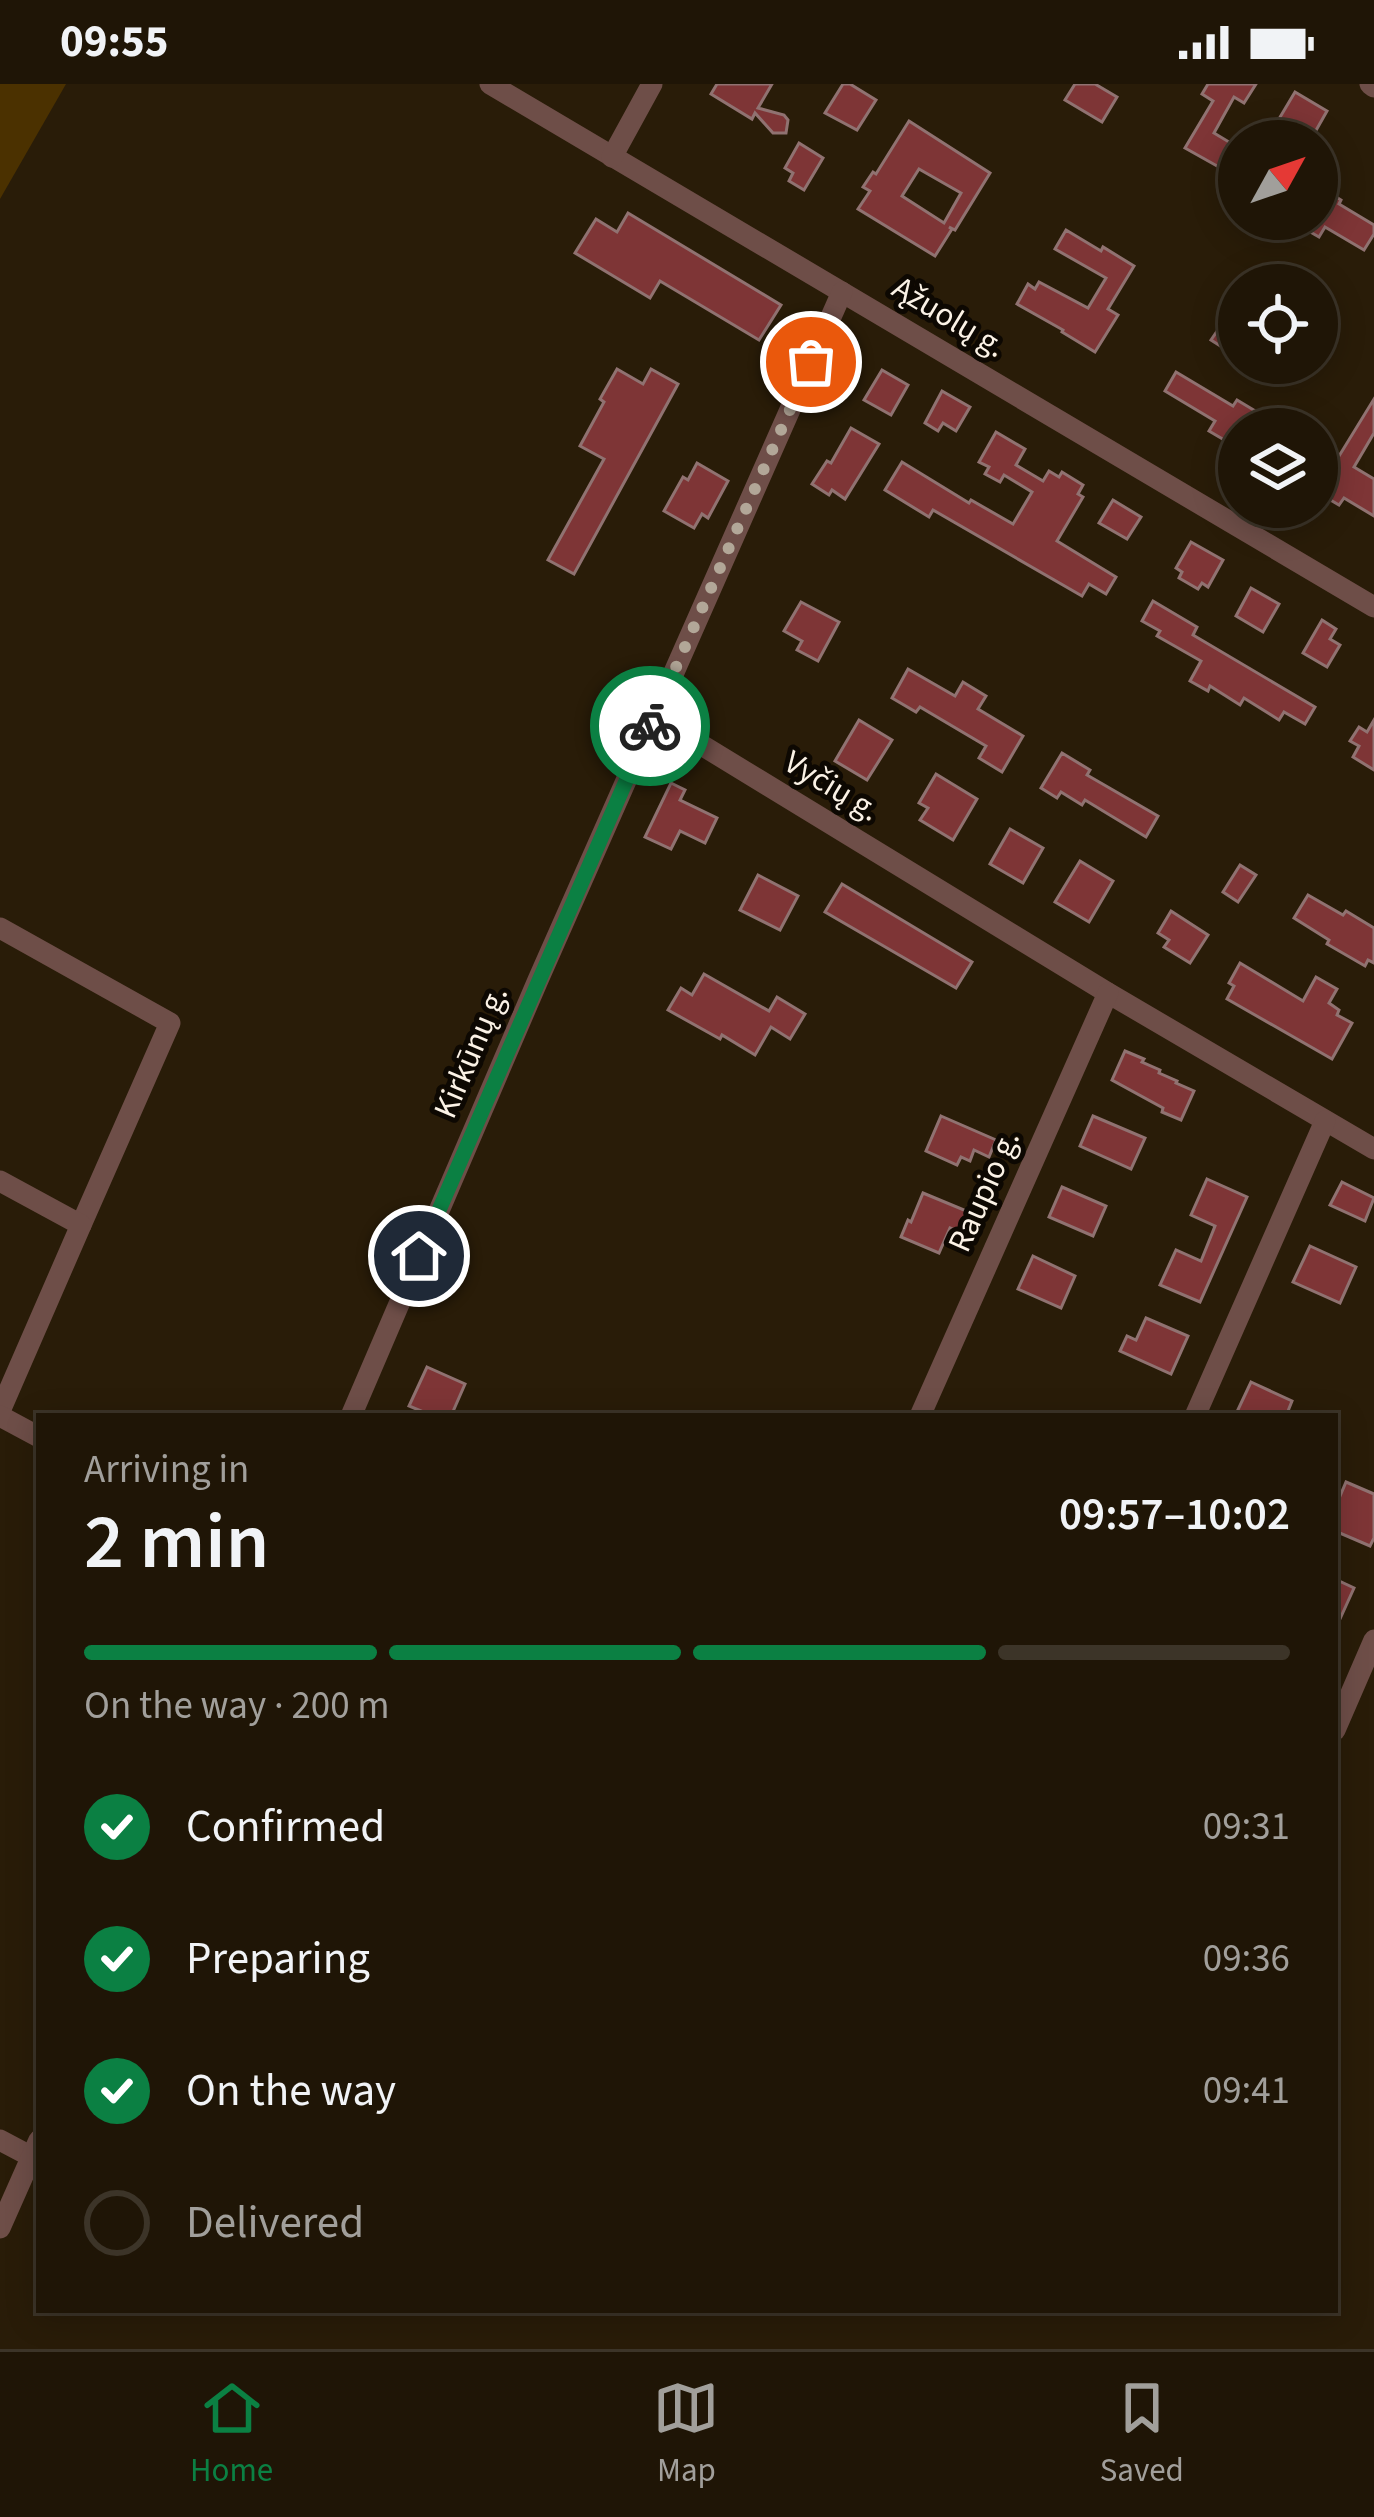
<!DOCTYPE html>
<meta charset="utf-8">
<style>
body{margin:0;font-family:"Source Sans 3",sans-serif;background:#271e10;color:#f1f3f6;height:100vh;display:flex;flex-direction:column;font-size:45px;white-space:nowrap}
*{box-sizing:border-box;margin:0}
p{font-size:39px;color:#a19f9b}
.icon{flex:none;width:66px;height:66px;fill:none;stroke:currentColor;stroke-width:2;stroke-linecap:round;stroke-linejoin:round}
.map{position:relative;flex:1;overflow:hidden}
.drawer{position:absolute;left:36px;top:1329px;width:1302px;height:900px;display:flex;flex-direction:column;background:#1f1506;border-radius:0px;box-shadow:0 6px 30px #0003,0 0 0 3px #3c3428}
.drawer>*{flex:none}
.needle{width:78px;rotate:50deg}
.tools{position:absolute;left:1218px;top:36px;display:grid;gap:24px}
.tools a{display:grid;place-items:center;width:120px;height:120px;border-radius:50%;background:#1f1506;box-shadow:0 6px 30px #0003,0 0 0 3px #3c3428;font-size:60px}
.pin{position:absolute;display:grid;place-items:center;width:102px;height:102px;color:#fff;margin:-51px;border:6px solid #fff;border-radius:50%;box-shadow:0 3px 12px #0007}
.courier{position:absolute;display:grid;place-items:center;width:120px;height:120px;margin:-60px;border:9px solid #0b8043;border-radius:50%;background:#fff;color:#222;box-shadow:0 3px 15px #0007}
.summary em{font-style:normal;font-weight:600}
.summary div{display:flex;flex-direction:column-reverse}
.summary{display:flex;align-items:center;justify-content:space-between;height:204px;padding:0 48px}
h1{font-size:78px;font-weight:600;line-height:90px}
.bar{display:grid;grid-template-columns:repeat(4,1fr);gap:18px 12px;align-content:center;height:144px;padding:0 48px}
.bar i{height:15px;border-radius:9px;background:#3c3428}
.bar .current{background:#0b8043}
.bar p{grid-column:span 4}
ol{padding:0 48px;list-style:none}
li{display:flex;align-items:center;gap:36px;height:132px}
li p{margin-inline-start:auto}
li .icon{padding:12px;border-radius:50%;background:#0b8043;color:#fff;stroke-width:4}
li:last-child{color:#a19f9b}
li i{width:66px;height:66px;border:6px solid #3c3428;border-radius:50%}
.status{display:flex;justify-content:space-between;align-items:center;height:84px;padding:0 60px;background:#1f1506;direction:ltr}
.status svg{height:33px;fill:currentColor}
.dock{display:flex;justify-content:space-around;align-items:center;height:168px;border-top:3px solid #3c3428;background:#1f1506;font-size:33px;color:#a19f9b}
.dock a{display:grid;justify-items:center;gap:6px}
.dock .current{color:#0b8043}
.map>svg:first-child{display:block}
.green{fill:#4b3100}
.building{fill:#7e3536;stroke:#907271;stroke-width:3;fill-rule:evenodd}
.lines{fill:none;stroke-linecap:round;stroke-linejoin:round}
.minor{stroke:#6e4e48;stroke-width:21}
.done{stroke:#b2a798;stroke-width:12;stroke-dasharray:0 21.6}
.route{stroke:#0b8043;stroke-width:15}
.labels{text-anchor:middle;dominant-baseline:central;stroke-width:10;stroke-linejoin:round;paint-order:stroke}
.street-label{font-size:33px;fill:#fbf2e6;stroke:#0d0802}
</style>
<div class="status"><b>09:55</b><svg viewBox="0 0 49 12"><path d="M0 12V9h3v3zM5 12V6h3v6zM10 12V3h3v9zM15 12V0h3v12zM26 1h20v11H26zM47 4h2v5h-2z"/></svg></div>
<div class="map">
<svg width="1374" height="2265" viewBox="0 0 1374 2265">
<rect width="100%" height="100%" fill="#291c08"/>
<polygon class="green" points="0,0 66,0 0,115"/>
<g class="building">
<polygon points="717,0 772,0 758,24 784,31 788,36 786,49 773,49 755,29 752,35 711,10"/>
<polygon points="843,0 850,0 876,16 857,46 825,29"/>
<polygon points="1075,0 1095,0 1117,13 1102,38 1065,16"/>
<polygon points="1208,0 1256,0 1244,19 1234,13 1214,49 1239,64 1239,109 1220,97 1226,87 1185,64 1213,17 1202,10"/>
<polygon points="1295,8 1327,27 1310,57 1293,57 1273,45"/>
<path d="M909 37 990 89 955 146 949 143 952 145 935 172 858 125 870 107 863 103 873 88 876 90ZM919 85 961 109 944 139 902 112Z"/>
<polygon points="799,59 823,74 804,106 789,97 793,89 785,84"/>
<polygon points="1325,106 1341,116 1339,120 1374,141 1374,150 1364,166 1325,143 1319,153 1288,135 1317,135 1317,119"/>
<polygon points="628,129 781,221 759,256 660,197 650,214 575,169 596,135 617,148"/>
<polygon points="1066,146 1101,167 1103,163 1134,182 1108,225 1118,231 1095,268 1062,248 1063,246 1017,220 1028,200 1035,205 1039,198 1088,224 1106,194 1055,165"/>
<polygon points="1224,237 1239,246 1239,260 1233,270 1211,256"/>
<polygon points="617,285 643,300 651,285 678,300 574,490 548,476 604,375 580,362 604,318 600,315"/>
<polygon points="882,286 908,301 891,331 864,316"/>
<polygon points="1176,288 1233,322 1237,316 1257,328 1247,345 1239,345 1239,354 1231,349 1226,357 1209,347 1215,337 1165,307"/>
<polygon points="942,307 970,323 956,347 943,339 938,347 925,339"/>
<polygon points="1374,315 1374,349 1354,383 1374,395 1374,432 1344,414 1339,421 1317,408"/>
<polygon points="851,344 879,360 845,415 832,406 829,411 812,400 827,377 831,379"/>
<polygon points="996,348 1025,365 1016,381 1043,397 1049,387 1059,393 1062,388 1083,401 1078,410 1083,413 1057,457 1116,493 1106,510 1089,500 1082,512 933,426 929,433 885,406 902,378 969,419 971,416 1013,440 1032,408 1004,391 1000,398 985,390 989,383 979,378"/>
<polygon points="697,379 728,397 708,434 702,430 694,444 664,427 683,393 688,396"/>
<polygon points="1113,416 1141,433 1127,455 1099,439"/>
<polygon points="1191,458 1223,476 1208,503 1202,499 1198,505 1179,494 1182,488 1176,484"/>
<polygon points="1251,504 1279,520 1263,548 1236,532"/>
<polygon points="1153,517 1197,543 1193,551 1315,623 1305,640 1284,628 1279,636 1244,614 1240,621 1210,602 1208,607 1190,597 1201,577 1157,552 1160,547 1142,537"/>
<polygon points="801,518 839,538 818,577 797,566 802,557 784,547"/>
<polygon points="1322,536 1336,545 1330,555 1340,561 1327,583 1303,569"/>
<polygon points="908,585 955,612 963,598 986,612 978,625 1023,652 1002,688 979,674 986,662 920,623 916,628 892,614"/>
<polygon points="859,636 892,656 867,696 835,677"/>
<polygon points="1374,636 1374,686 1353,673 1359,662 1350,657 1359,643 1367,648"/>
<polygon points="1062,669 1090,686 1087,691 1158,732 1146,753 1085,716 1082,721 1061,708 1057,714 1041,704"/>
<polygon points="936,690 977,715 953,756 920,736 928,724 919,719"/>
<polygon points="671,699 685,706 680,716 717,734 705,759 680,747 671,765 645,753"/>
<polygon points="1010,745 1043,764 1023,799 990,780"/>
<polygon points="1080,777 1113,797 1089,838 1055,818"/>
<polygon points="1240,781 1256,791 1238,818 1223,808"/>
<polygon points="758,791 798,812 780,846 740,826"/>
<polygon points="842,800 972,878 956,904 825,828"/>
<polygon points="1308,811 1343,831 1346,827 1374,844 1374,879 1368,876 1365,882 1327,860 1329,856 1294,834"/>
<polygon points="1171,827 1208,851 1190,879 1164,863 1169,856 1158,849"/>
<polygon points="1240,879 1303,917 1316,893 1337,905 1329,919 1339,926 1337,931 1352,939 1332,975 1227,915 1234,902 1229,899"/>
<polygon points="704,890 769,927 777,913 805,930 790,955 771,943 755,971 722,951 720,955 668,926 681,904 692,911"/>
<polygon points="1125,967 1144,975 1142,978 1160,986 1159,989 1177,997 1176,999 1194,1007 1181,1036 1162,1028 1163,1024 1112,996"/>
<polygon points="941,1032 996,1056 989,1073 974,1066 970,1077 961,1073 957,1081 926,1067"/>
<polygon points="1093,1032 1145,1054 1131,1085 1080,1062"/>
<polygon points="1207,1095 1247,1113 1200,1218 1160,1201 1176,1166 1201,1177 1215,1142 1191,1131"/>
<polygon points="1342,1098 1374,1114 1365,1137 1330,1121"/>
<polygon points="1062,1103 1106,1122 1093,1152 1049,1133"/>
<polygon points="923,1109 969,1128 960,1148 950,1144 939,1169 901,1153 908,1136 911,1138"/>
<polygon points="1310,1162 1356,1183 1340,1219 1293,1198"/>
<polygon points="1033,1172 1075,1192 1061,1224 1018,1205"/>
<polygon points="1146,1234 1188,1252 1171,1290 1120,1267 1127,1252 1136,1256"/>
<polygon points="427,1283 465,1300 451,1332 433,1332 409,1322"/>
<polygon points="1251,1298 1292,1317 1286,1332 1235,1332"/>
<polygon points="1346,1398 1374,1410 1374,1454 1370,1462 1335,1447 1335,1424"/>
<polygon points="1335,1495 1354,1504 1335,1546"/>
</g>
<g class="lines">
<g class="minor">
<polyline points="490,0 1374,523"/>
<polyline points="1370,0 1374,3"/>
<polyline points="612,73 652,0"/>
<polyline points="654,632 1108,909 1374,1065"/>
<polyline points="0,844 170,939 81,1141"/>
<polyline points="0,1097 81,1141 0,1327"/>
<polyline points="0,1332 39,1353"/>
<polyline points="351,1332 538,896 842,208"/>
<polyline points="920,1332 1108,909"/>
<polyline points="1195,1332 1325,1037"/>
<polyline points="1335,1646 1374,1556"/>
<polyline points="0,2056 32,2073"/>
<polyline points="0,2144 39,2056"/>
</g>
</g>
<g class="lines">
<polyline class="done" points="650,642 811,278"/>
<polyline class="route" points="419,1172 650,642"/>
</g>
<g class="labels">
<g class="street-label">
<text transform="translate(949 233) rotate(31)">Ąžuolų g.</text>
<text transform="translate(832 702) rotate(31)">Vyčių g.</text>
<text transform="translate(471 968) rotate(-67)">Kirkūnų g.</text>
<text transform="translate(984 1107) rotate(-66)">Raupio g.</text>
</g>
</g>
</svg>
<div class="tools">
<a><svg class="needle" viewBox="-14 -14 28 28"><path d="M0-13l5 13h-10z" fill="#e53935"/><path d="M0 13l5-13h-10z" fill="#a19f9b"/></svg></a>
<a><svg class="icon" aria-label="locate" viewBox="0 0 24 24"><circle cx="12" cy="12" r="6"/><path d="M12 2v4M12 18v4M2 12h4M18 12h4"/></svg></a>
<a><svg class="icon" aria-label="layers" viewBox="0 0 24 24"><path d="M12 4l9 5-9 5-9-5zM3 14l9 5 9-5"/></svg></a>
</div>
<div class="pin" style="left:811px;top:278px;background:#ea580c"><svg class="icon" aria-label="bag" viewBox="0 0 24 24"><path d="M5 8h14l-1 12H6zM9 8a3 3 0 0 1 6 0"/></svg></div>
<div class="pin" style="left:419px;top:1172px;background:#1f2937"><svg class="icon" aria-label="home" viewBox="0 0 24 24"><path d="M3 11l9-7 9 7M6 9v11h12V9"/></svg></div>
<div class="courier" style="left:650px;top:642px"><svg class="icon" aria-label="bike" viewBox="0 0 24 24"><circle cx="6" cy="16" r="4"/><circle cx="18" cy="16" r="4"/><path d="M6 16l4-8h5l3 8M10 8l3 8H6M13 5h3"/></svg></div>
<section class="drawer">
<div class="summary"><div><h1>2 min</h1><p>Arriving in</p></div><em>09:57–10:02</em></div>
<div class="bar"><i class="current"></i><i class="current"></i><i class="current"></i><i></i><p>On the way · 200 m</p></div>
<ol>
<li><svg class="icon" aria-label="check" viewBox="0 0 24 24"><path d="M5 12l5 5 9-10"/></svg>Confirmed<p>09:31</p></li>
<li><svg class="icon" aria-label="check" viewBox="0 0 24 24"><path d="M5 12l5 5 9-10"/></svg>Preparing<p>09:36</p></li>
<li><svg class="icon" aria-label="check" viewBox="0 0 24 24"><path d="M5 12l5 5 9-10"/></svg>On the way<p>09:41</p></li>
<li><i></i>Delivered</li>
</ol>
</section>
</div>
<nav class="dock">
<a class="current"><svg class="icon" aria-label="home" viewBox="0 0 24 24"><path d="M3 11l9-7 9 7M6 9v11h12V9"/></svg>Home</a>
<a><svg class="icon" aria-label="map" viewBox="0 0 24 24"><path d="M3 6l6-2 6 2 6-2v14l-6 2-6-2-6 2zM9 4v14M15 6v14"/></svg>Map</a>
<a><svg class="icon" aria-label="saved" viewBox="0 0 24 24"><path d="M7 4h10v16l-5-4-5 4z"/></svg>Saved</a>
</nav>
